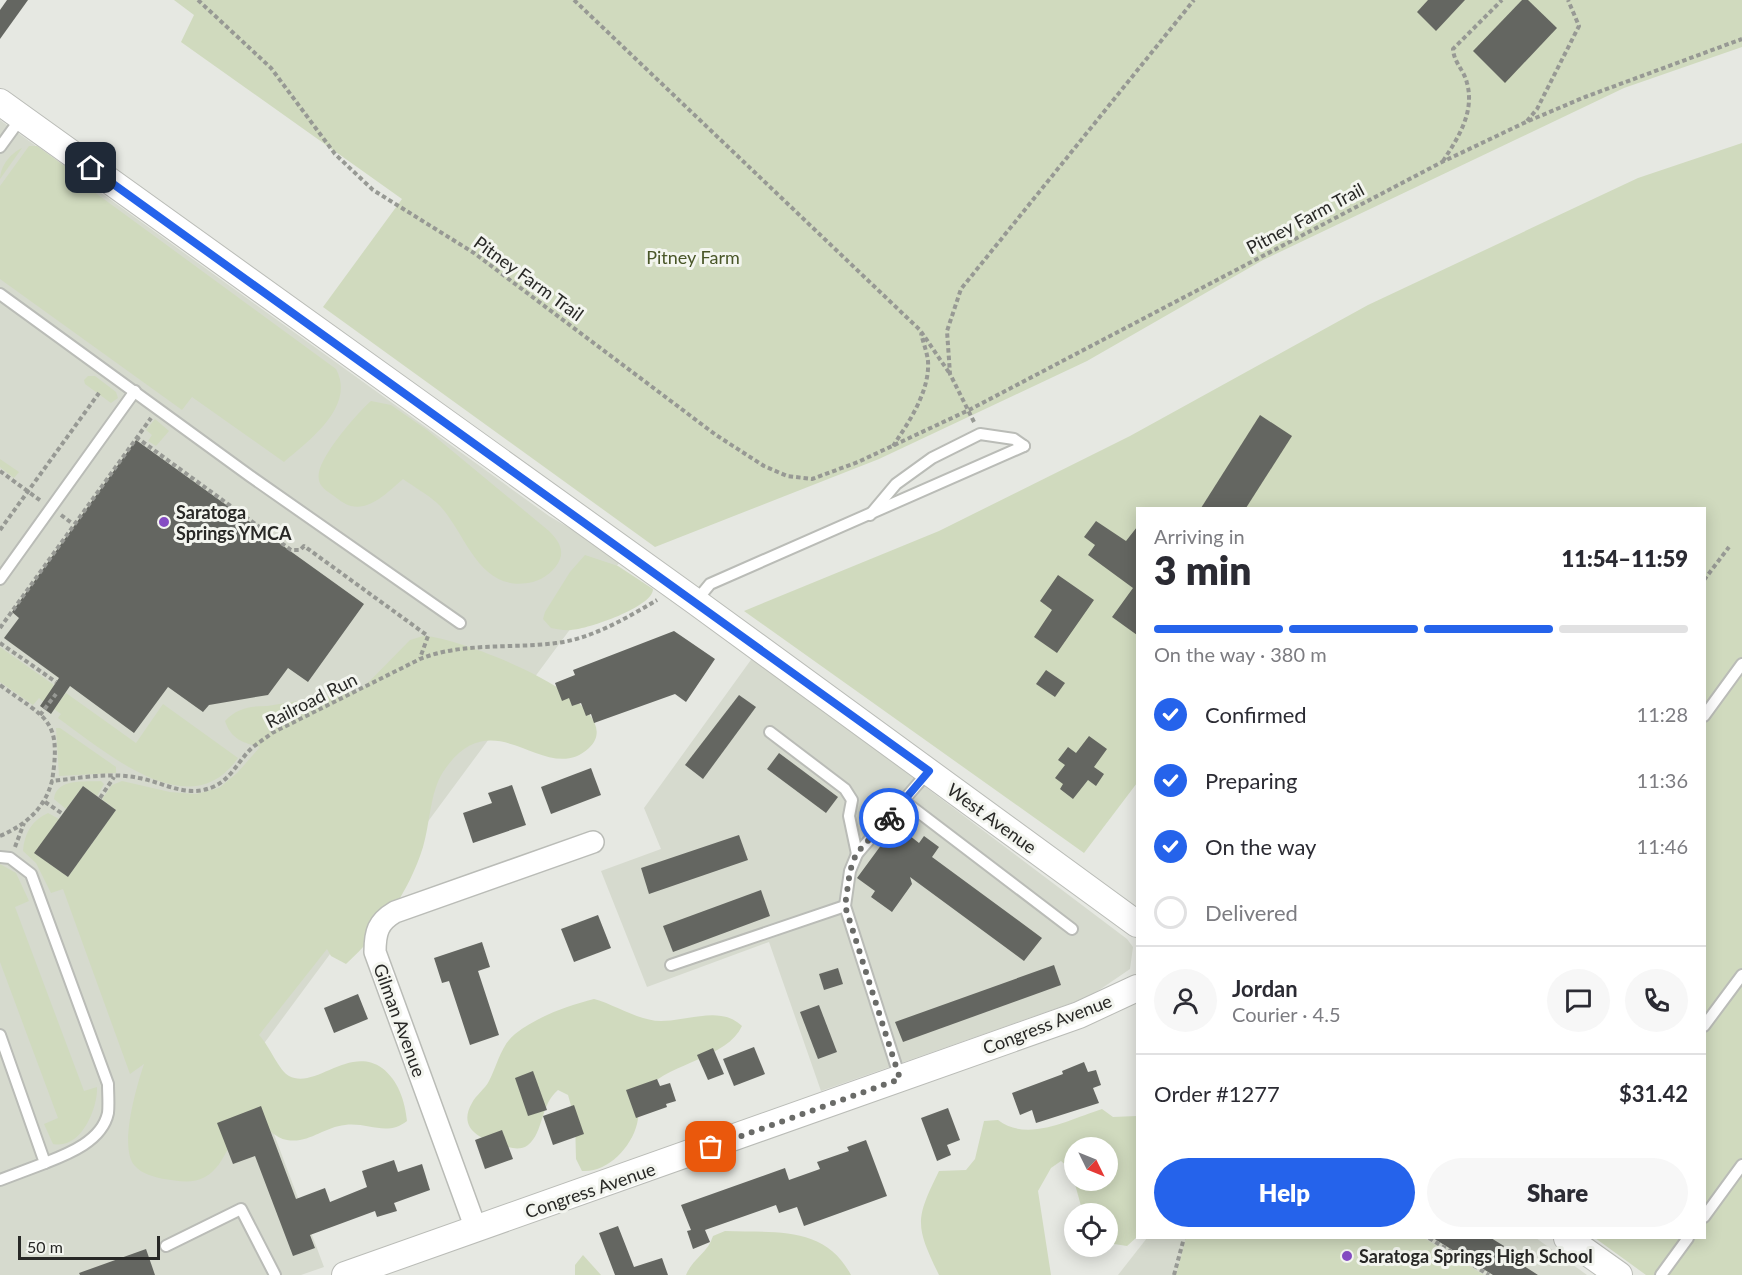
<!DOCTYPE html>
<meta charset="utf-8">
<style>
body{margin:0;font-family:Lato,sans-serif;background:#f7f7f7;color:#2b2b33;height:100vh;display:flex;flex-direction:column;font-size:22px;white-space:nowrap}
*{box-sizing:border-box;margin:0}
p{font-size:20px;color:#7c7c81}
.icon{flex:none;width:33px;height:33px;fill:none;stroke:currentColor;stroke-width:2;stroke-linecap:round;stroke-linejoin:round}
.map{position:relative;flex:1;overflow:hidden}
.details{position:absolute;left:1136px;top:507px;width:570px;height:732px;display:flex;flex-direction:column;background:#fff;border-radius:0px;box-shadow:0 3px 15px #0003}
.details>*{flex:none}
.needle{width:39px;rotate:133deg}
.buttons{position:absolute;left:1064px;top:1137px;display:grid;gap:12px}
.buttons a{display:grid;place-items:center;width:54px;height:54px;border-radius:50%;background:#fff;box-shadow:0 3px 15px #0003;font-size:30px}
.scale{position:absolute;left:18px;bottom:15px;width:142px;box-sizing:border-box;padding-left:6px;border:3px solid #282826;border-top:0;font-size:16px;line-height:21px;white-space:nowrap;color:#282826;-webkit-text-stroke:4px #f3f5ef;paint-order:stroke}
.pin{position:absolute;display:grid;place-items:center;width:51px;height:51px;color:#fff;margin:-26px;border-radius:12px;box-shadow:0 3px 9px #0006}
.courier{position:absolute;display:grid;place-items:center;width:60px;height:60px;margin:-30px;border:4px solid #2563eb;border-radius:50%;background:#fff;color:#222;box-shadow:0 2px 8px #0007}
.headline em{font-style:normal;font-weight:800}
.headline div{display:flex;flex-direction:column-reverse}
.headline{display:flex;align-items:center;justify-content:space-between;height:102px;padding:0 18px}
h1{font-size:39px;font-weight:800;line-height:45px}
.bar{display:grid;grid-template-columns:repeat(4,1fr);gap:9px 6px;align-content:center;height:72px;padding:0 18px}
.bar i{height:8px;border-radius:4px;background:#e1e1e2}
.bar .on{background:#2563eb}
.bar p{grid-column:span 4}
.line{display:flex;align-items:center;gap:15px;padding:0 18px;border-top:2px solid #e1e1e2}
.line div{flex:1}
.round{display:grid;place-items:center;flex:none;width:63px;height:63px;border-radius:32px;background:#f7f7f7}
ol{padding:0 18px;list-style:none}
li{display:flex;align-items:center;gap:18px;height:66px}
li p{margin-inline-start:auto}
li .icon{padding:6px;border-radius:50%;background:#2563eb;color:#fff;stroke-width:4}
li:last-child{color:#7c7c81}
li i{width:33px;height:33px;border:3px solid #e1e1e2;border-radius:50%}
.primary-button{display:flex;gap:12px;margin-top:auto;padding:12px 18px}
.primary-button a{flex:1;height:69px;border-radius:36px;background:#2563eb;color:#fff;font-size:24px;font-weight:800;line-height:69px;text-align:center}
.primary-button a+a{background:#f7f7f7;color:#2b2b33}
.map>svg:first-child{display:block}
.built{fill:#d6dace}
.green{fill:#d0dabe;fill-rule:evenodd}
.building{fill:#646661}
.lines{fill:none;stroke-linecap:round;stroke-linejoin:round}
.service-casing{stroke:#babcb7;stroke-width:14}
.minor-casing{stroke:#babcb7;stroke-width:24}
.tertiary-casing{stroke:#babcb7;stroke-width:28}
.path{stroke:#979994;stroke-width:4;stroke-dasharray:4.5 3;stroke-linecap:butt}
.service{stroke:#fff;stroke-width:10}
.minor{stroke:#fff;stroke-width:21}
.tertiary{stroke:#fff;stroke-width:26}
.done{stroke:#6a6b68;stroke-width:6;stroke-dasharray:0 10.8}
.route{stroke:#2563eb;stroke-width:8}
.poi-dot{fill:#854cc3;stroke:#f3f5ef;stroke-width:2}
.labels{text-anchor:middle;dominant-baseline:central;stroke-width:6;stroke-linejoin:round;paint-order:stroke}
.street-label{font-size:18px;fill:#282826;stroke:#f3f5ef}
.park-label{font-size:18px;fill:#495628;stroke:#f3f5ef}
.poi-label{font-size:18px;font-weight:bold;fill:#282826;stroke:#f3f5ef;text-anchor:start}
</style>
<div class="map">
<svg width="1742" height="1275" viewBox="0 0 1742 1275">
<rect width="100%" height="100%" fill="#e6e8e2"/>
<g class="built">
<polygon points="0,120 549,516 622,559 248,1065 324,1267 301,1275 0,1275"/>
<polygon points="753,657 1127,939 1133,947 1130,969 1089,997 821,1091 769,942 647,987 601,871 661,849 644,808"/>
<polygon points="1147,1238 1536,1238 1587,1275 1118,1275"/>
</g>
<g class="green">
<polygon points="174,0 1742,0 1742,47 1624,88 1263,260 1087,361 879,459 655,547 323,307 402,199 181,42 194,15"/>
<polygon points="1742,143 1742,1275 1646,1275 1595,1238 1704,1238 1704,508 1137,508 1137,783 1084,853 744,611 939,531 1130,436 1368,305 1638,178"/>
<path d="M29 146H37L73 172 71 175 336 369C356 406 310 440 284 462L192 397 182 410 0 279V186Z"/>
<path d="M22 148 0 179C0 166 11 153 22 148Z"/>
<polygon points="88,376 95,376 116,392 118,398 111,403 85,384 84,380"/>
<path d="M371 401 391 405 427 430 549 531C557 539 564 548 560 559 556 570 544 579 533 582 477 595 466 530 437 503 427 494 414 487 403 479 390 490 371 511 351 506 345 505 337 498 331 494 322 488 317 483 319 472 323 453 356 414 371 401Z"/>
<polygon points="155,419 169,431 156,446 148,441 152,435 146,430"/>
<polygon points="0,459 19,472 14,478 0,467"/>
<path d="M585 555 618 566 653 589C653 607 588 629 571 630 565 631 558 629 551 628L543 619 545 612 570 572Z"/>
<path d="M423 636C454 635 636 703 589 748 545 789 494 695 443 772 430 792 430 824 423 847 409 892 380 933 346 964L331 956 327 949 259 1035C269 1045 279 1071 289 1076 315 1090 349 1045 382 1068 398 1080 405 1101 407 1121 387 1137 368 1122 345 1125 324 1127 308 1144 287 1140 275 1138 262 1124 252 1116 230 1130 228 1165 205 1177 193 1184 177 1181 164 1179 154 1177 142 1174 135 1166 118 1148 137 1085 144 1064L130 1074 63 889 51 893 36 863 23 851C24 834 32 820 48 813L59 819 35 853 68 877 116 810 102 799 112 785 122 781 170 792 196 794 219 788 237 773 260 747C243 743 231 739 225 721 237 708 250 706 267 706L360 691 410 640Z"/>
<polygon points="0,647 54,685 52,688 55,691 45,703 39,698 33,705 0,682"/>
<path d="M66 693 136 743 163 704 238 758C190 828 105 751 58 718L61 714 54 709Z"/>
<polygon points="56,728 60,728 116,767 116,773 59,776"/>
<path d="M101 781 104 784 97 796 83 786 66 809 54 799C56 778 85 782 101 781Z"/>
<path d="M0 864 16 873 29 901 15 907 84 1091 97 1087C98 1108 81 1150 53 1144L44 1124 58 1118 0 962Z"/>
<path d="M594 999C616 1005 639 1021 661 1021 689 1021 720 1005 742 1026 727 1058 673 1062 647 1088 639 1096 640 1113 637 1124 631 1148 607 1173 582 1171L576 1159 575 1120 568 1095 558 1090C540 1105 544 1132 528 1145 519 1152 508 1147 498 1144 478 1138 458 1127 472 1103 476 1095 485 1089 489 1081 497 1066 501 1045 515 1034 538 1016 567 1006 594 999Z"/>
<path d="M1102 1109 1113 1117 1137 1116V1237L1127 1246 1114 1244 1107 1239V1214L1083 1213 1071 1170 1061 1161 1051 1168 1038 1191 1051 1275H939C915 1225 915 1220 939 1171L966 1170 975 1159 984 1121 998 1120C1028 1143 1070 1119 1102 1109ZM1074 1148H1107V1180H1074Z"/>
<path d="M725 1231C774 1233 825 1225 851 1275H686C692 1259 708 1253 713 1236Z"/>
<polygon points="1186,1238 1424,1238 1484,1275 1176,1275"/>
<polygon points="583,1255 601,1275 575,1275 575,1265"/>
</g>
<g class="building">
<polygon points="7,0 28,0 0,39 0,10"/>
<polygon points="1428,0 1465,0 1436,31 1417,12"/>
<polygon points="1522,0 1528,0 1557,28 1505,83 1473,51"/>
<polygon points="1260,415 1292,436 1246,508 1201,508"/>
<polygon points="136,440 364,604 308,682 288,668 268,695 209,705 203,712 168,687 134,733 70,686 51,714 40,706 59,678 4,638 19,618 12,612"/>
<polygon points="1096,521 1126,541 1137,527 1137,635 1112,617 1133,588 1088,555 1095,545 1084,537"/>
<polygon points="1058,575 1094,600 1057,653 1034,637 1052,610 1040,601"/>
<polygon points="674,631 715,659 686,702 675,694 594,723 591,714 586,716 581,703 572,706 569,698 562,701 555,683 575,675 573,670"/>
<polygon points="1046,670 1065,683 1055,697 1036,684"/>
<polygon points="739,695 756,707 703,779 685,765"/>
<polygon points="1089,736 1107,749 1094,767 1104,774 1096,786 1088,780 1073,799 1060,789 1063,784 1055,778 1065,765 1058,760 1068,747 1076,753"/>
<polygon points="779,753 838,797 826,813 767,769"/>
<polygon points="591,768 601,795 551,814 541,787"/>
<polygon points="512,785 526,825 473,843 463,813 492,803 488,793"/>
<polygon points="83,786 116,810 68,877 34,853"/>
<polygon points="905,832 919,843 924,836 939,847 932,857 1042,938 1024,961 910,877 912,884 892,912 871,897 875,891 857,878 890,833 899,840"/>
<polygon points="739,835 748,860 649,894 641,868"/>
<polygon points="761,890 770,916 673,952 663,926"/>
<polygon points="598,915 611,948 574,962 561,929"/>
<polygon points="482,942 490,967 478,971 499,1035 470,1045 449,981 442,983 434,958"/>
<polygon points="1054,965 1061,985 903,1042 895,1022"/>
<polygon points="838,968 843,984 824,990 819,974"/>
<polygon points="358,994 368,1019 334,1033 324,1008"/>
<polygon points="819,1005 837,1052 818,1059 800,1012"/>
<polygon points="754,1047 765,1074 734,1086 723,1059"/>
<polygon points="713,1048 724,1074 708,1080 697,1055"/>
<polygon points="1084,1062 1088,1072 1096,1070 1101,1085 1093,1088 1099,1103 1036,1123 1032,1110 1020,1115 1012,1093 1063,1074 1062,1071"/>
<polygon points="533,1071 547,1110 528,1116 515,1078"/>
<polygon points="657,1079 660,1086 670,1083 676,1101 666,1104 667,1107 636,1118 626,1090"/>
<polygon points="574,1105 584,1134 553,1145 543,1116"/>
<polygon points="261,1106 296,1199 325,1188 330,1202 367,1187 362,1171 394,1160 398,1172 422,1164 430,1190 394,1203 397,1211 377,1217 375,1211 310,1235 315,1248 293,1256 255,1156 233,1164 217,1123"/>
<polygon points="948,1108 960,1140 947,1145 951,1155 937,1161 921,1118"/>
<polygon points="502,1130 513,1159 485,1169 475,1140"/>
<polygon points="866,1140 887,1196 804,1226 797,1207 779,1213 776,1205 705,1230 710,1242 693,1249 687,1231 691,1230 681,1205 785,1168 789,1180 820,1169 817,1162 849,1151 847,1147"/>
<polygon points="618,1226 634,1267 662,1258 668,1275 615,1275 599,1233"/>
<polygon points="1433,1238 1491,1238 1504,1246 1501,1251 1538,1275 1493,1275"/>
<polygon points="146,1249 155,1275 80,1275 79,1273"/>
</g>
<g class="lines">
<g class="service-casing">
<g id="service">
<polyline points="0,147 21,118"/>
<polyline points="0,294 250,476 460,623"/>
<polyline points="870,515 896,484 932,458 980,434 1014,439 1024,446"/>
<polyline points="0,579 135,391"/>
<polyline points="696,601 710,584 1024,446"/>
<polyline points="1704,716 1742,664"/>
<polyline points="770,732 845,789 852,800 849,816 857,854"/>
<polyline points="904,801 1072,929"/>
<path d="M0 857 10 858 31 874 108 1084C108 1093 109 1104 108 1113 102 1141 68 1154 45 1163"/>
<polyline points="671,965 845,906"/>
<polyline points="1704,1026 1742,975"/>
<polyline points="0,1035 45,1163 0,1180"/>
<polyline points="900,1078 845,906 850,871 857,854 929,771"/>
<polyline points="1704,1217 1742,1165"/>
<polyline points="166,1246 241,1209 275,1275"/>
<polyline points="1661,1275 1688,1238"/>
</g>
</g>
<g class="minor-casing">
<path id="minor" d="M476 1229 375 952C375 932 378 922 395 912L593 842"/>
</g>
<g class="tertiary-casing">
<g id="tertiary">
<polyline points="0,102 696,602 1137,924"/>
<polyline points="1567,1238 1619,1275"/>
<polyline points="345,1275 1079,1015 1137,988"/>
</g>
</g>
<g class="path">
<polyline points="198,0 271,68 335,154 373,190 474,253 716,435 764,466 787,476 812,479 858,462 969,410 1442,162 1526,122 1585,97 1742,39"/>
<polyline points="574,0 920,330 950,374"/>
<polyline points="1527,121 1537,109 1579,26 1568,0"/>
<path d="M1443 161C1458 138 1475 112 1467 83 1464 70 1454 63 1453 49L1502 0"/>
<polyline points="974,422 950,374 947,331 961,289 1194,0"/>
<polyline points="136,437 291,550 300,550 304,546 428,636 420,658"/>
<path d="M893 446C909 422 930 391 928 361 927 352 923 342 921 333"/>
<polyline points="0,471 41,501"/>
<polyline points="61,515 73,524"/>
<polyline points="0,530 99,393"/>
<polyline points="1704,580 1729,547"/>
<polyline points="0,628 151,418"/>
<polyline points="0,643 56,682"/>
<path d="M0 685C46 719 62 718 52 781"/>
<polyline points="40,715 56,694"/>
<polyline points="100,798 114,777"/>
<polyline points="45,802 63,814"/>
<path d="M0 836C26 825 45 808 52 781 80 778 111 772 139 778 166 783 187 799 215 786 232 778 240 758 253 747 259 742 266 738 272 733L420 659C462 642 511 649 556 643 591 639 627 618 657 600"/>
<polyline points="15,847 24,823"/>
<polyline points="1429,1238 1489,1275"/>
<polyline points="1174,1275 1184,1238"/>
</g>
<use href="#service" class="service"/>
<use href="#minor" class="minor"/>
<use href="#tertiary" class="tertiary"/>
</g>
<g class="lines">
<polyline class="done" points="711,1147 900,1079 845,906 850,871 856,854 889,818"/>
<polyline class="route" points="91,168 929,771 889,818"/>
</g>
<g class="poi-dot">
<circle cx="164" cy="522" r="6"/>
<circle cx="1347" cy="1256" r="6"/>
</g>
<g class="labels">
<g class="street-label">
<text transform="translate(1305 218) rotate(-28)">Pitney Farm Trail</text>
<text transform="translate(529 278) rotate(36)">Pitney Farm Trail</text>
<text transform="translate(311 700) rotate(-27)">Railroad Run</text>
<text transform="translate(992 818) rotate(36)">West Avenue</text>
<text transform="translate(400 1020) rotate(70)">Gilman Avenue</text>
<text transform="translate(1047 1024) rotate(-21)">Congress Avenue</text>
<text transform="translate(590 1190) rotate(-19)">Congress Avenue</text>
</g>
<g class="park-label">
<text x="693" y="257">Pitney Farm</text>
</g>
<g class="poi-label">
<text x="176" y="512">Saratoga<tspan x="176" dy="21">Springs YMCA</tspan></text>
<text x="1359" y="1256">Saratoga Springs High School</text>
</g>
</g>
</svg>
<div class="buttons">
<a><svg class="needle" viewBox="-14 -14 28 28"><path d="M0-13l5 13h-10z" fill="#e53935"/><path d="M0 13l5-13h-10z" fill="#7c7c81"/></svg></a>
<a><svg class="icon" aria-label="locate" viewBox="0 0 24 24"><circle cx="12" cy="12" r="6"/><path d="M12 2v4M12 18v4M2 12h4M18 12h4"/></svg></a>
</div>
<div class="scale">50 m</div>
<div class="pin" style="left:711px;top:1147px;background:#ea580c"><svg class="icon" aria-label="bag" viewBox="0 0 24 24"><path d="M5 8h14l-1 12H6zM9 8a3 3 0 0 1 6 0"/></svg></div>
<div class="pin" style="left:91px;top:168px;background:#1f2937"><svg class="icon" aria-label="home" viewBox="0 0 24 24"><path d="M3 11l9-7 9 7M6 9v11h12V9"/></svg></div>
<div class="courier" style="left:889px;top:818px"><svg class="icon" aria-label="bike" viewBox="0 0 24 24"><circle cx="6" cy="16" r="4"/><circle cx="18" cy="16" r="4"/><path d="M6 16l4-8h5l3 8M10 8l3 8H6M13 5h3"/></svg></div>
<section class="details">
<div class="headline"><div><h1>3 min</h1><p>Arriving in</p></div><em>11:54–11:59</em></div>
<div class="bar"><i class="on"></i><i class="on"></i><i class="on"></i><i></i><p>On the way · 380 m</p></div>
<ol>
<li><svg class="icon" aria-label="check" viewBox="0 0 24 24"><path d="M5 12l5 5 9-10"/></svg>Confirmed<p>11:28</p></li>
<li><svg class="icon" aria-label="check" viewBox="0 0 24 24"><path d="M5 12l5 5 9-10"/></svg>Preparing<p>11:36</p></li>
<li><svg class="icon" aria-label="check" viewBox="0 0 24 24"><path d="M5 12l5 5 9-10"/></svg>On the way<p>11:46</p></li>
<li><i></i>Delivered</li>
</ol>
<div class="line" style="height:108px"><a class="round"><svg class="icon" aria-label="person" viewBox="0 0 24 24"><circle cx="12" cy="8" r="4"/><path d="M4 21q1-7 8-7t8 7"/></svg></a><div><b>Jordan</b><p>Courier · 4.5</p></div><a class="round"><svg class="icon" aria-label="chat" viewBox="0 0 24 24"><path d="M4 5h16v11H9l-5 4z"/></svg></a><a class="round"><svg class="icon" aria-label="phone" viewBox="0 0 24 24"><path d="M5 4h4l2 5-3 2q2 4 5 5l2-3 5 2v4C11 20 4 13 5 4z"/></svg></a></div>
<div class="line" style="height:78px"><div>Order #1277</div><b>$31.42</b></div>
<div class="primary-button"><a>Help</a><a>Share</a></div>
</section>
</div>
